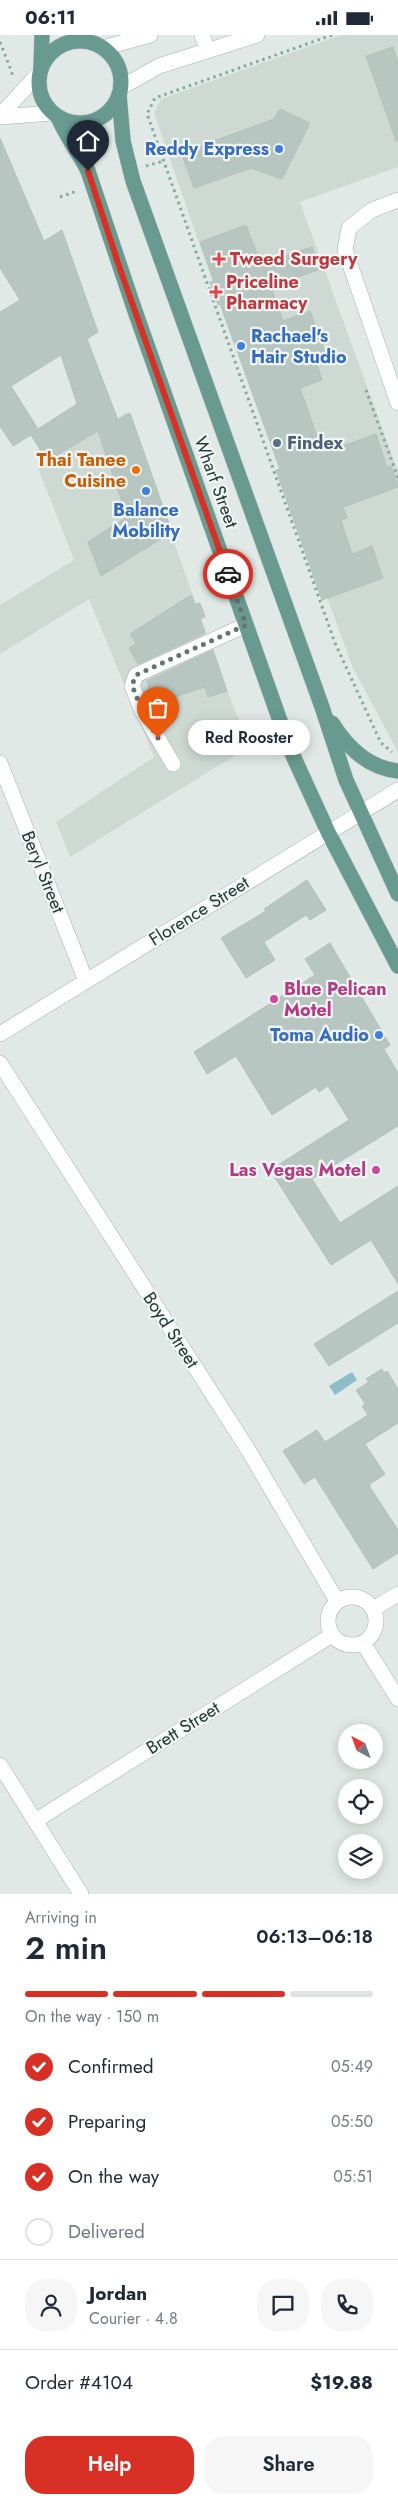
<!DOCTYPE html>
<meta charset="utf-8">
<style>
body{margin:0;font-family:Jost,sans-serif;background:#f6f6f7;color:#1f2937;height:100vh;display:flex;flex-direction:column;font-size:19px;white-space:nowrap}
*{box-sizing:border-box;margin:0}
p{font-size:16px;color:#747a83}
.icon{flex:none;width:28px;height:28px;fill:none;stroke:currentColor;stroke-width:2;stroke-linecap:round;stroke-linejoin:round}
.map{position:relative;height:1859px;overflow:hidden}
.drawer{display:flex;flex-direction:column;background:#fff;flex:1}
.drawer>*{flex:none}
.needle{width:32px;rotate:319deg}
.buttons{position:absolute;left:338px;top:1689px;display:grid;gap:10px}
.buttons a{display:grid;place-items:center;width:45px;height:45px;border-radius:50%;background:#fff;box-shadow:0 2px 12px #0003;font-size:25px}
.pin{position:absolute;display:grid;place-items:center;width:42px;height:42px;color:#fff;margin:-51px -21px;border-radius:50% 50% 50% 0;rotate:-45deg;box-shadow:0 0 5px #0007}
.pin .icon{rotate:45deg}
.courier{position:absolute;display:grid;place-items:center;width:50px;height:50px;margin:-25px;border:4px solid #d93025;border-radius:50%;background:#fff;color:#222;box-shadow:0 1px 6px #0007}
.bubble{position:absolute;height:35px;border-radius:18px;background:#fff;box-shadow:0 2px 12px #0003;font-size:16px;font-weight:600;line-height:35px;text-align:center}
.head em{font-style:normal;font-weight:600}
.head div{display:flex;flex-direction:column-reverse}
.head{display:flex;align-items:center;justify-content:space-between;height:85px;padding:0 25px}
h1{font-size:32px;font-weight:600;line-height:38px}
.bar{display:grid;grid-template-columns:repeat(4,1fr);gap:8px 5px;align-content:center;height:60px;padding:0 25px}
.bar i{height:6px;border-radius:4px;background:#e0e1e3}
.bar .current{background:#d93025}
.bar p{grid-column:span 4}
.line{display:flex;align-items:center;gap:12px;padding:0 25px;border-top:1px solid #e0e1e3}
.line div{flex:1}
.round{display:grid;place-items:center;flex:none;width:52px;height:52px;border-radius:20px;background:#f6f6f7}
ol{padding:0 25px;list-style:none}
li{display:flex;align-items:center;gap:15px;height:55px}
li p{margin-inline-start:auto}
li .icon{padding:5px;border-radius:50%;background:#d93025;color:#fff;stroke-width:4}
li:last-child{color:#747a83}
li i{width:28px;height:28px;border:2px solid #e0e1e3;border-radius:50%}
.action{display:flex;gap:10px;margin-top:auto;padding:10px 25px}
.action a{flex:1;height:58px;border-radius:20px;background:#d93025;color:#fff;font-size:20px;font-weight:600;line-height:58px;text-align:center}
.action a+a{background:#f6f6f7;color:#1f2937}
.status{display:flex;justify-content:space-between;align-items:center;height:35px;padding:0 25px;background:#fff;direction:ltr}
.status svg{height:14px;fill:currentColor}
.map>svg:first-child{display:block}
.built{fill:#ced9d4}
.water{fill:#8cbdc9}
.building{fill:#b8c6c1;stroke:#b3c2bc;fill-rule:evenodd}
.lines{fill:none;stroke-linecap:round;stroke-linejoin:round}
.minor-casing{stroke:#a3b0ac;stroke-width:16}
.major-casing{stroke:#bdc3c2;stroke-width:16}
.path{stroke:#83a99f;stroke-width:3;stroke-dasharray:2.5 4;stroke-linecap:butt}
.minor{stroke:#fff;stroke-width:15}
.major{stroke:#689a90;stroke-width:15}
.done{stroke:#647571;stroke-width:5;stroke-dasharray:0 9}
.route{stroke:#d93025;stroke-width:6}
.shop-dot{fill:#3f7fe0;stroke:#f0f6f3;stroke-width:2}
.health-dot{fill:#e0444e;stroke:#f0f6f3;stroke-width:2}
.service-dot{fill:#5c6f8a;stroke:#f0f6f3;stroke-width:2}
.food-dot{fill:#e8710a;stroke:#f0f6f3;stroke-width:2}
.hotel-dot{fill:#d1479c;stroke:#f0f6f3;stroke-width:2}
.labels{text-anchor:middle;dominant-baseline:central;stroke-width:4.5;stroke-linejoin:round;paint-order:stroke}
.shop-label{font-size:18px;font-weight:bold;fill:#366cbe;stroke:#f0f6f3;text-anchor:end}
.health-label{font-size:18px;font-weight:bold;fill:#be3a42;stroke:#f0f6f3;text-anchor:start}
.service-label{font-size:18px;font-weight:bold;fill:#4e5e75;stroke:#f0f6f3;text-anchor:start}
.food-label{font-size:18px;font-weight:bold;fill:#c56008;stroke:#f0f6f3;text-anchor:end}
.street-label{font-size:18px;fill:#223733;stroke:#f0f6f3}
.hotel-label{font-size:18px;font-weight:bold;fill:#b23c85;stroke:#f0f6f3;text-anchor:start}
</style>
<div class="status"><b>06:11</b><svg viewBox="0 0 49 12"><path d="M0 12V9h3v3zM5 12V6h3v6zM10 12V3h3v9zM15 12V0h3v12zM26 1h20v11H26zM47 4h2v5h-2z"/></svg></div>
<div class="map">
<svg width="398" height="1859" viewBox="0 0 398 1859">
<rect width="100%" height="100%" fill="#e0e9e5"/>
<g class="built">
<polygon points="341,0 398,0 398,132 300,167 398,437 398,717 353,633 232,303 154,78 161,64"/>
<polygon points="127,377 234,674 252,710 70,822 56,787 154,722 89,564 0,619 0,570 74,525 38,433"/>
</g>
<polygon class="water" points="352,1337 357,1345 335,1360 329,1351"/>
<g class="building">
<polygon points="393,12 398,27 398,105 396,106 366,21"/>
<polygon points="280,74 310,88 282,144 251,133 194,153 181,118 274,84"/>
<path d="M0 103 44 206 62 195 98 297 87 304 118 385 130 378 172 497 101 541 88 507 127 482 98 396 47 426 31 400 13 411 0 391V277L20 265 0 233ZM61 320 77 369 38 394 11 351Z"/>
<polygon points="246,190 261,229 312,212 320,234 271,252 283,286 310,276 322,308 327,325 317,329 322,345 300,353 323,418 376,399 387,432 391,431 398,450 398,452 343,472 347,483 341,485 352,519 372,511 383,543 322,565 276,435 280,434 220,269 218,270 210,247 214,246 200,207"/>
<polygon points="191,560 195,569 200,568 205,582 200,584 205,598 138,629 129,613 136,609 130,599"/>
<polygon points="213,615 227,656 208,662 205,652 163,666 161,659 152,662 147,646"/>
<polygon points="307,845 326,875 310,885 306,880 264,907 275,925 246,943 221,903 266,876 264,874"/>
<polygon points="330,908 390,1010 384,1014 398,1038 398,1091 312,1144 340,1188 398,1151 398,1249 371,1205 331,1230 270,1135 349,1085 328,1051 319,1057 316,1052 272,1080 236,1021 207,1039 194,1017 315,940 305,924"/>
<polygon points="398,1256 398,1288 329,1331 314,1309"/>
<polygon points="382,1334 384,1338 387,1336 398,1354 398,1388 365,1409 385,1439 370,1449 370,1452 398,1495 398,1518 373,1534 315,1442 304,1449 283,1416 317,1395 325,1407 368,1380 362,1371 365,1369 356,1355 369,1347 366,1344"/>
</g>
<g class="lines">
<g class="minor-casing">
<g id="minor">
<polyline points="202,0 208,16"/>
<polyline points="103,13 150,0"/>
<polyline points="120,53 159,31 257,0"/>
<polyline points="0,81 39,38"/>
<polyline points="0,82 52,78"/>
<polyline points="398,165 372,175 349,193 345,215 398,368"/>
<polyline points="0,728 86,946"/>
<polyline points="173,729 142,676 132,651 136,640 246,590"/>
<polyline points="0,999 398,755"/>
<polyline points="0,1028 247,1413 337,1566"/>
<circle cx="352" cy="1586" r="24"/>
<polyline points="373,1574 398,1559"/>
<polyline points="363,1608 398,1664"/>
<polyline points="0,1730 81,1859"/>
<polyline points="35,1786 332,1600"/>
</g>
</g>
<g class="major-casing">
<g id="major">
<circle cx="80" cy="47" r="41"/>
<polyline points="41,32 42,0"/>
<polyline points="119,59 123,106 133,146 322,672 346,745 398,859"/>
<path d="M58 82C66 102 79 117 88 136L135 276 290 714 328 797 398 931"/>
<path d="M332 688C347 712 368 733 398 736"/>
</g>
</g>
<g class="path">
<polyline points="332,0 155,63 147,79 335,608 381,708 392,717"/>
<polyline points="0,7 12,38 11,43"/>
<polyline points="146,131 164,126"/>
<polyline points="60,162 77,156"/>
<polyline points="366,355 398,443"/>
</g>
<use href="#minor" class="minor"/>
<use href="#major" class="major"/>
</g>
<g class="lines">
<polyline class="done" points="158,703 142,676 132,650 136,640 246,590 228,539"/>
<polyline class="route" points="88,136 120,234 228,539"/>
</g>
<g class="shop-dot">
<circle cx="279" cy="114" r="5"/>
<circle cx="241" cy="311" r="5"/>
<circle cx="146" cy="456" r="5"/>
<circle cx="379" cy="1000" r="5"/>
</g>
<g class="health-dot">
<path d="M216.5 216.5h5v5h5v5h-5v5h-5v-5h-5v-5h5z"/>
<path d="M213.5 249.5h5v5h5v5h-5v5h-5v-5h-5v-5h5z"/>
</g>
<circle class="service-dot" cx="277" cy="408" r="5"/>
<circle class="food-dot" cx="136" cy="435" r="5"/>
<g class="hotel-dot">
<circle cx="274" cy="964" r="5"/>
<circle cx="376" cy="1135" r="5"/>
</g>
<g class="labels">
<g class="shop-label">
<text x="269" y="114">Reddy Express</text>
<text x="251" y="301" text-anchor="start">Rachael's<tspan x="251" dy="21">Hair Studio</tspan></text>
<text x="146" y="475" text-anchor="middle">Balance<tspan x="146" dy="21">Mobility</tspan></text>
<text x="369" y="1000">Toma Audio</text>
</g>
<g class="health-label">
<text x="230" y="224">Tweed Surgery</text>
<text x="226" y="247">Priceline<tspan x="226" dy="21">Pharmacy</tspan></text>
</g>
<g class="service-label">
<text x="287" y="408">Findex</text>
</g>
<g class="food-label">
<text x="126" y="425">Thai Tanee<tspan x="126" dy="21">Cuisine</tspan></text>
</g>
<g class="street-label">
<text transform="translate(216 447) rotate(70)">Wharf Street</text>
<text transform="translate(43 837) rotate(68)">Beryl Street</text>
<text transform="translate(199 876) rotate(-32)">Florence Street</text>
<text transform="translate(171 1295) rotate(57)">Boyd Street</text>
<text transform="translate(183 1693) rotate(-32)">Brett Street</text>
</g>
<g class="hotel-label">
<text x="284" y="954">Blue Pelican<tspan x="284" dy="21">Motel</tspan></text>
<text x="366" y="1135" text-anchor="end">Las Vegas Motel</text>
</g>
</g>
</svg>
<div class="buttons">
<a><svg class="needle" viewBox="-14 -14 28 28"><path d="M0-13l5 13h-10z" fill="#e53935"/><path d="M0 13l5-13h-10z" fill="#747a83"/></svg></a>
<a><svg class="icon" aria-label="locate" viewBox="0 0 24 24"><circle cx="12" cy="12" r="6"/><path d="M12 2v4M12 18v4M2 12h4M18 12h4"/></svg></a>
<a><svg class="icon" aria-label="layers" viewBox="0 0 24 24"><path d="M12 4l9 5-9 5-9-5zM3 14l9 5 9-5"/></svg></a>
</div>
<div class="pin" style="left:158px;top:703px;background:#ea580c"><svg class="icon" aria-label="bag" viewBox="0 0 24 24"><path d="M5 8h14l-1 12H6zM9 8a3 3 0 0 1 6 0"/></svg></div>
<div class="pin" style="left:88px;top:136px;background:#1f2937"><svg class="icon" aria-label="home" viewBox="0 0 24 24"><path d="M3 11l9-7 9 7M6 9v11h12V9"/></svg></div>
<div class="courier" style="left:228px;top:539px"><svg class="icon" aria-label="car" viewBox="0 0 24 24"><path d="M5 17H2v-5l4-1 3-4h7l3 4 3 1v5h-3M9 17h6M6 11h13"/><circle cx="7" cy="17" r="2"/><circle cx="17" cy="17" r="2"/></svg></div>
<div class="bubble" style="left:188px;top:685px;width:122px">Red Rooster</div>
</div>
<section class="drawer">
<div class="head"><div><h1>2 min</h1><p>Arriving in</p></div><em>06:13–06:18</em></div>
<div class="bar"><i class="current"></i><i class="current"></i><i class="current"></i><i></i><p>On the way · 150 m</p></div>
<ol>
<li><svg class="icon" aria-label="check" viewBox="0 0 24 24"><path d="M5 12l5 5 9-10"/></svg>Confirmed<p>05:49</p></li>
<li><svg class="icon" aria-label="check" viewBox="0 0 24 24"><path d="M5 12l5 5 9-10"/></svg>Preparing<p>05:50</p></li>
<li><svg class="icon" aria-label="check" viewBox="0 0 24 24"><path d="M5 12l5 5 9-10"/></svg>On the way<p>05:51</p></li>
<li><i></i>Delivered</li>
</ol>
<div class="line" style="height:90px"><a class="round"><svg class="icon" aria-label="person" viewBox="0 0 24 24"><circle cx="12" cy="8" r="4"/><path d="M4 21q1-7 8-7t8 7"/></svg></a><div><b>Jordan</b><p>Courier · 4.8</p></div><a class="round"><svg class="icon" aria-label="chat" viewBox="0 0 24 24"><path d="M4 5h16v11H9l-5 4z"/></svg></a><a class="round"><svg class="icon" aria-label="phone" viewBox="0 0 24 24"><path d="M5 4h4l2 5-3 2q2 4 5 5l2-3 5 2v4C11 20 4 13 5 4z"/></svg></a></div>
<div class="line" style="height:65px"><div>Order #4104</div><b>$19.88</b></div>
<div class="action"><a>Help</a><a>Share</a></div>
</section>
